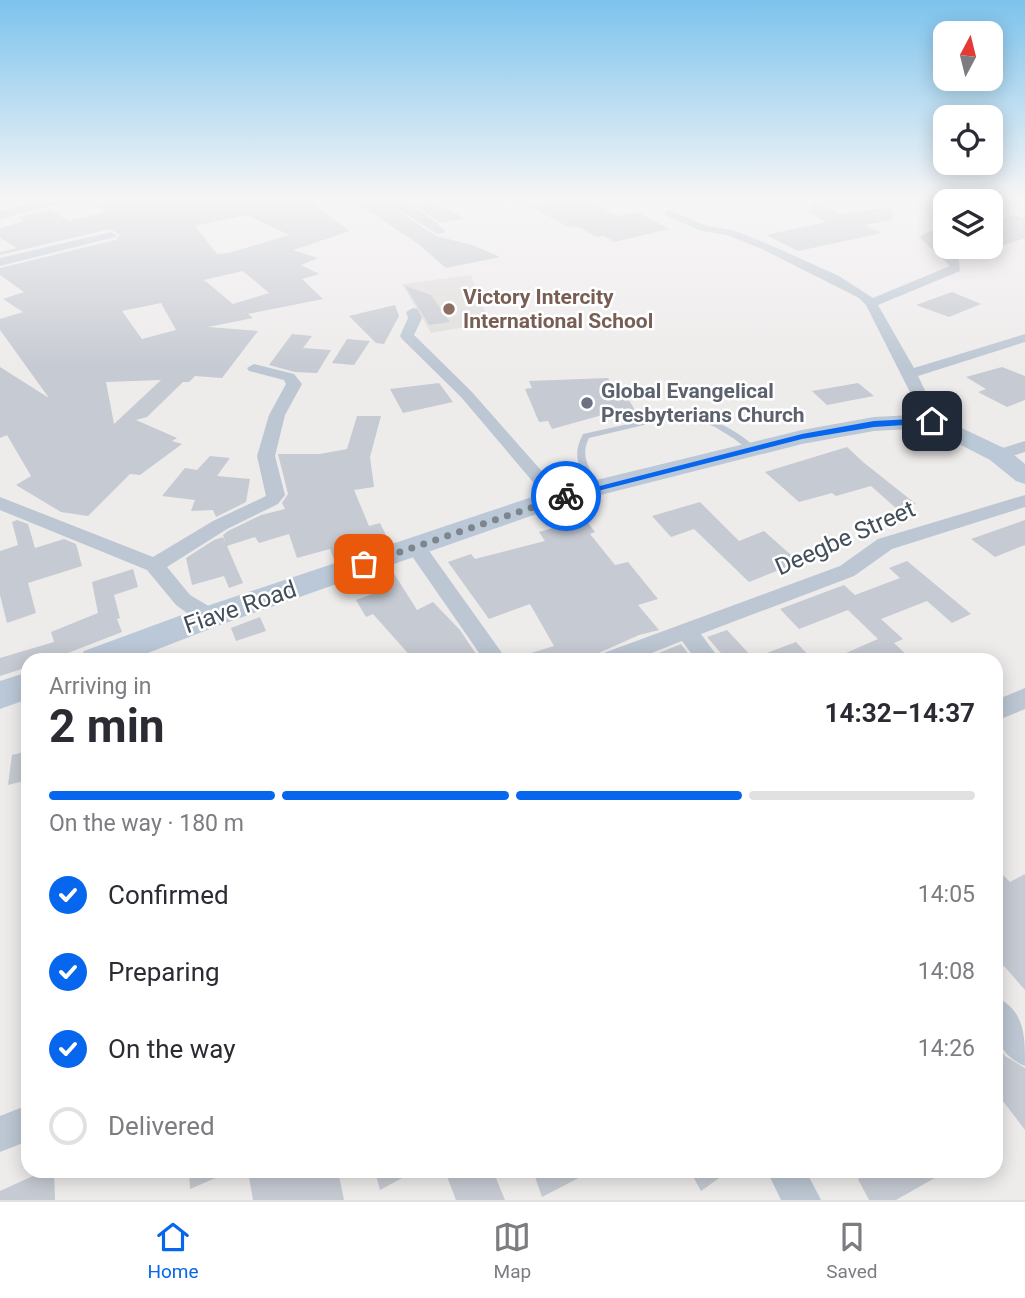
<!DOCTYPE html>
<meta charset="utf-8">
<style>
body{margin:0;font-family:Roboto,sans-serif;background:#f7f7f7;color:#2b2b33;height:100vh;display:flex;flex-direction:column;font-size:26px;white-space:nowrap}
*{box-sizing:border-box;margin:0}
p{font-size:23px;color:#7c7c81}
.icon{flex:none;width:38px;height:38px;fill:none;stroke:currentColor;stroke-width:2;stroke-linecap:round;stroke-linejoin:round}
.map{position:relative;flex:1;overflow:hidden}
.sheet{position:absolute;left:21px;top:653px;width:982px;height:525px;display:flex;flex-direction:column;background:#fff;border-radius:21px;box-shadow:0 4px 18px #0003}
.sheet>*{flex:none}
.needle{width:46px;rotate:7deg}
.tools{position:absolute;left:933px;top:21px;display:grid;gap:14px}
.tools a{display:grid;place-items:center;width:70px;height:70px;border-radius:14px;background:#fff;box-shadow:0 4px 18px #0003;font-size:35px}
.pin{position:absolute;display:grid;place-items:center;width:60px;height:60px;color:#fff;margin:-30px;border-radius:14px;box-shadow:0 4px 10px #0006}
.courier{position:absolute;display:grid;place-items:center;width:70px;height:70px;margin:-35px;border:5px solid #0666ed;border-radius:50%;background:#fff;color:#222;box-shadow:0 2px 9px #0007}
.head em{font-style:normal;font-weight:700}
.head div{display:flex;flex-direction:column-reverse}
.head{display:flex;align-items:center;justify-content:space-between;height:119px;padding:0 28px}
h1{font-size:46px;font-weight:700;line-height:52px}
.bar{display:grid;grid-template-columns:repeat(4,1fr);gap:10px 7px;align-content:center;height:84px;padding:0 28px}
.bar i{height:9px;border-radius:5px;background:#e1e1e2}
.bar .on{background:#0666ed}
.bar p{grid-column:span 4}
ol{padding:0 28px;list-style:none}
li{display:flex;align-items:center;gap:21px;height:77px}
li p{margin-inline-start:auto}
li .icon{padding:7px;border-radius:50%;background:#0666ed;color:#fff;stroke-width:4}
li:last-child{color:#7c7c81}
li i{width:38px;height:38px;border:4px solid #e1e1e2;border-radius:50%}
.dock{display:flex;justify-content:space-around;align-items:center;height:98px;border-top:2px solid #e1e1e2;background:#fff;font-size:19px;color:#7c7c81}
.dock a{display:grid;justify-items:center;gap:4px}
.dock .on{color:#0666ed}
.map>svg:first-child{display:block}
.education{fill:#e0dcdc}
.building{fill:#c6cad2;fill-rule:evenodd}
.lines{fill:none;stroke-linecap:round;stroke-linejoin:round}
.lane{fill:#bcc7d3;fill-rule:evenodd}
.street{fill:#bcc7d3;fill-rule:evenodd}
.secondary{fill:#bbc8d7;fill-rule:evenodd}
.route{fill:#0666ed}
.done{stroke:#7e858d;stroke-width:7;stroke-dasharray:0 12.6}
.education-dot{fill:#8d6e63;stroke:#fff;stroke-width:2.5}
.worship-dot{fill:#6b7280;stroke:#fff;stroke-width:2.5}
.labels{text-anchor:middle;dominant-baseline:central;stroke-width:5;stroke-linejoin:round;paint-order:stroke}
.far-education-label{font-size:21px;font-weight:bold;fill:#785e54;stroke:#fff;text-anchor:start}
.far-worship-label{font-size:21px;font-weight:bold;fill:#5b616d;stroke:#fff;text-anchor:start}
.street-label{font-size:24px;fill:#424e5a;stroke:#fff}
</style>
<div class="map">
<svg width="1025" height="1200" viewBox="0 0 1025 1200">
<rect width="100%" height="100%" fill="#eeebeb"/>
<polygon class="education" points="471,275 489,323 431,333 402,284"/>
<g class="building">
<path d="M124 199H306L350 231 293 250 318 258 301 265 319 274 302 279 323 299 248 314 253 318 208 327 258 331 222 378 195 376 189 382H183L147 417 136 420 177 438 172 441 182 444 140 475 130 474 88 516 61 512 16 485 31 476 7 435 0 438V367L49 398 0 330V319L23 312 3 299 24 292 0 275V268L116 240 120 235 110 229 0 255V252L17 248 0 238V228L24 221 18 217 51 209 68 221 106 212 96 205ZM247 215 289 235 229 253 217 254 195 226ZM243 271 269 293 233 304 204 280ZM161 303 176 330 142 339 122 311ZM161 380 114 424 106 382Z"/>
<polygon points="351,199 380,199 436,236 472,245 500,257 446,268 417,243"/>
<polygon points="559,199 580,199 619,216 637,212 669,229 614,242 604,236 597,237 576,226 569,227 531,207"/>
<polygon points="431,202 434,203 465,218 441,223 416,206"/>
<polygon points="814,203 840,214 891,207 893,220 864,225 882,233 798,251 766,235 826,222 809,212"/>
<polygon points="1013,215 1025,218 1025,238 998,247 990,244 990,223"/>
<polygon points="405,286 431,295 450,322 429,325"/>
<polygon points="952,292 981,304 949,317 916,305"/>
<polygon points="395,305 399,316 384,344 376,343 349,316"/>
<polygon points="292,334 312,336 303,348 331,350 317,373 295,372 269,365"/>
<polygon points="347,339 370,341 354,365 332,363"/>
<polygon points="1002,367 1025,376 1025,400 1007,407 978,392 986,389 966,377"/>
<polygon points="608,378 616,391 623,390 636,412 606,414 552,429 548,421 539,422 525,389 532,388 529,381"/>
<polygon points="439,383 453,402 403,413 390,389"/>
<polygon points="858,383 874,396 827,405 812,391"/>
<polygon points="357,416 381,416 370,457 374,487 354,490 369,526 380,523 389,541 334,559 330,549 297,558 289,534 259,543 255,537 227,546 243,583 229,588 224,576 192,585 186,558 214,540 223,537 226,544 223,535 228,531 261,515 285,509 282,503 288,494 278,454 320,454 347,449"/>
<polygon points="847,447 863,462 916,504 897,509 871,486 836,496 832,493 799,502 765,472"/>
<polygon points="210,456 230,458 217,476 250,479 246,502 216,517 213,510 191,511 195,500 162,496 185,468 197,470"/>
<polygon points="700,502 739,541 764,531 799,562 749,582 694,529 671,537 652,516"/>
<polygon points="585,519 595,532 590,534 615,565 628,562 658,599 638,605 659,630 639,635 583,660 521,660 521,656 554,646 530,604 489,619 448,562 471,554 475,559 545,541 539,532"/>
<polygon points="17,520 28,524 35,548 64,539 76,544 82,566 28,583 36,613 7,623 0,595 0,551 18,545 12,522"/>
<polygon points="1025,520 1025,545 995,557 971,539"/>
<polygon points="907,561 971,614 952,623 927,601 881,619 903,639 894,643 912,660 830,660 878,639 848,610 799,629 780,609 844,585 855,595 900,578 889,568"/>
<polygon points="133,569 138,587 114,595 120,618 117,619 122,632 50,660 28,660 28,667 0,676 0,658 54,642 51,632 98,613 92,582"/>
<polygon points="393,572 417,610 433,602 460,630 480,660 414,660 373,614 366,617 356,600 381,591 374,579"/>
<polygon points="260,617 266,631 236,641 231,628"/>
<polygon points="727,630 753,658 796,642 813,660 727,660 707,637"/>
<polygon points="681,644 693,660 644,660 644,659"/>
<polygon points="28,751 28,780 8,785 12,755"/>
<polygon points="996,868 1010,882 1025,874 1025,990 1004,966 996,970"/>
<polygon points="996,1040 1005,1056 1025,1068 1025,1130 996,1092"/>
<polygon points="44,1171 54,1171 55,1200 0,1200 0,1191"/>
<polygon points="189,1171 232,1171 190,1189"/>
<polygon points="248,1171 338,1171 344,1200 253,1200"/>
<polygon points="375,1171 415,1171 380,1190"/>
<polygon points="445,1171 493,1171 505,1200 456,1200"/>
<polygon points="533,1171 592,1171 542,1197"/>
<polygon points="690,1171 729,1171 701,1191"/>
<polygon points="873,1171 947,1171 896,1200 869,1200 858,1179"/>
</g>
<g class="lines">
<path class="lane" d="M678 413C708 416 736 428 757 449L756 451H750L733 438 715 427 697 420 678 417 589 438C579 457 591 472 602 488L601 490H595C581 471 570 458 583 434Z"/>
<g class="street">
<path d="M383 199C405 199 431 216 446 232L437 234Z"/>
<polygon points="669,210 707,226 733,230 770,245 839,276 873,298 950,266 919,237 930,231 938,231 938,235 933,238 959,260 960,271 878,305 914,368 1025,334 1025,342 918,376 940,421 932,426 926,424 866,305 859,298 762,249 727,235 701,231 665,215 664,213"/>
<polygon points="111,232 117,235 115,237 0,266 0,258"/>
<polygon points="413,308 418,309 422,318 414,335 471,391 562,494 565,498 562,502 550,502 461,397 402,339 400,336 408,318 406,312"/>
<polygon points="254,364 294,374 302,384 285,415 275,456 285,495 278,504 227,529 167,567 190,595 217,611 220,617 217,623 209,625 201,623 176,605 147,570 0,510 0,497 153,557 213,521 266,496 257,456 269,415 286,384 284,380 249,371 247,368"/>
<polygon points="1025,441 1025,452 999,460 990,455 993,451"/>
<polygon points="1025,495 1025,507 892,549 854,576 701,634 720,660 696,660 682,641 634,660 598,660 601,654 840,566 878,539"/>
<polygon points="415,539 422,541 507,660 484,660 405,546 408,541"/>
<polygon points="1025,688 1025,709 996,721 996,700"/>
<path d="M996 997C1025 1011 1025 1035 1025 1066 992 1052 995 1027 996 997Z"/>
<polygon points="28,1105 28,1141 0,1152 0,1116"/>
<polygon points="767,1171 806,1171 821,1200 781,1200"/>
</g>
<g class="secondary">
<polygon points="45,199 70,199 68,202 0,219 0,211"/>
<polygon points="932,414 1008,450 1025,464 1025,484 1016,481 990,460 928,428 874,431 802,444 565,504 220,625 130,660 79,660 84,651 198,609 547,492 802,430 874,417"/>
<polygon points="28,672 28,699 0,709 0,681"/>
</g>
</g>
<linearGradient id="sky" x2="0" y2="1"><stop stop-color="#7cc3ed"/><stop offset="0.54" stop-color="#f7f6f6"/><stop offset="1" stop-color="#f7f6f6" stop-opacity="0"/></linearGradient>
<rect width="1025" height="367" fill="url(#sky)"/>
<polygon class="route" points="932,418 936,421 935,423 874,427 802,439 566,499 561,496 802,434 874,421"/>
<g class="lines">
<polyline class="done" points="364,564 566,496"/>
</g>
<circle class="education-dot" cx="449" cy="309" r="7"/>
<circle class="worship-dot" cx="587" cy="403" r="7"/>
<g class="labels">
<g class="far-education-label">
<text x="463" y="297">Victory Intercity<tspan x="463" dy="24">International School</tspan></text>
</g>
<g class="far-worship-label">
<text x="601" y="391">Global Evangelical<tspan x="601" dy="24">Presbyterians Church</tspan></text>
</g>
<g class="street-label">
<text transform="translate(845 538) rotate(-24)">Deegbe Street</text>
<text transform="translate(240 607) rotate(-19)">Fiave Road</text>
</g>
</g>
</svg>
<div class="tools">
<a><svg class="needle" viewBox="-14 -14 28 28"><path d="M0-13l5 13h-10z" fill="#e53935"/><path d="M0 13l5-13h-10z" fill="#7c7c81"/></svg></a>
<a><svg class="icon" aria-label="locate" viewBox="0 0 24 24"><circle cx="12" cy="12" r="6"/><path d="M12 2v4M12 18v4M2 12h4M18 12h4"/></svg></a>
<a><svg class="icon" aria-label="layers" viewBox="0 0 24 24"><path d="M12 4l9 5-9 5-9-5zM3 14l9 5 9-5"/></svg></a>
</div>
<div class="pin" style="left:364px;top:564px;background:#ea580c"><svg class="icon" aria-label="bag" viewBox="0 0 24 24"><path d="M5 8h14l-1 12H6zM9 8a3 3 0 0 1 6 0"/></svg></div>
<div class="pin" style="left:932px;top:421px;background:#1f2937"><svg class="icon" aria-label="home" viewBox="0 0 24 24"><path d="M3 11l9-7 9 7M6 9v11h12V9"/></svg></div>
<div class="courier" style="left:566px;top:496px"><svg class="icon" aria-label="bike" viewBox="0 0 24 24"><circle cx="6" cy="16" r="4"/><circle cx="18" cy="16" r="4"/><path d="M6 16l4-8h5l3 8M10 8l3 8H6M13 5h3"/></svg></div>
<section class="sheet">
<div class="head"><div><h1>2 min</h1><p>Arriving in</p></div><em>14:32–14:37</em></div>
<div class="bar"><i class="on"></i><i class="on"></i><i class="on"></i><i></i><p>On the way · 180 m</p></div>
<ol>
<li><svg class="icon" aria-label="check" viewBox="0 0 24 24"><path d="M5 12l5 5 9-10"/></svg>Confirmed<p>14:05</p></li>
<li><svg class="icon" aria-label="check" viewBox="0 0 24 24"><path d="M5 12l5 5 9-10"/></svg>Preparing<p>14:08</p></li>
<li><svg class="icon" aria-label="check" viewBox="0 0 24 24"><path d="M5 12l5 5 9-10"/></svg>On the way<p>14:26</p></li>
<li><i></i>Delivered</li>
</ol>
</section>
</div>
<nav class="dock">
<a class="on"><svg class="icon" aria-label="home" viewBox="0 0 24 24"><path d="M3 11l9-7 9 7M6 9v11h12V9"/></svg>Home</a>
<a><svg class="icon" aria-label="map" viewBox="0 0 24 24"><path d="M3 6l6-2 6 2 6-2v14l-6 2-6-2-6 2zM9 4v14M15 6v14"/></svg>Map</a>
<a><svg class="icon" aria-label="saved" viewBox="0 0 24 24"><path d="M7 4h10v16l-5-4-5 4z"/></svg>Saved</a>
</nav>
